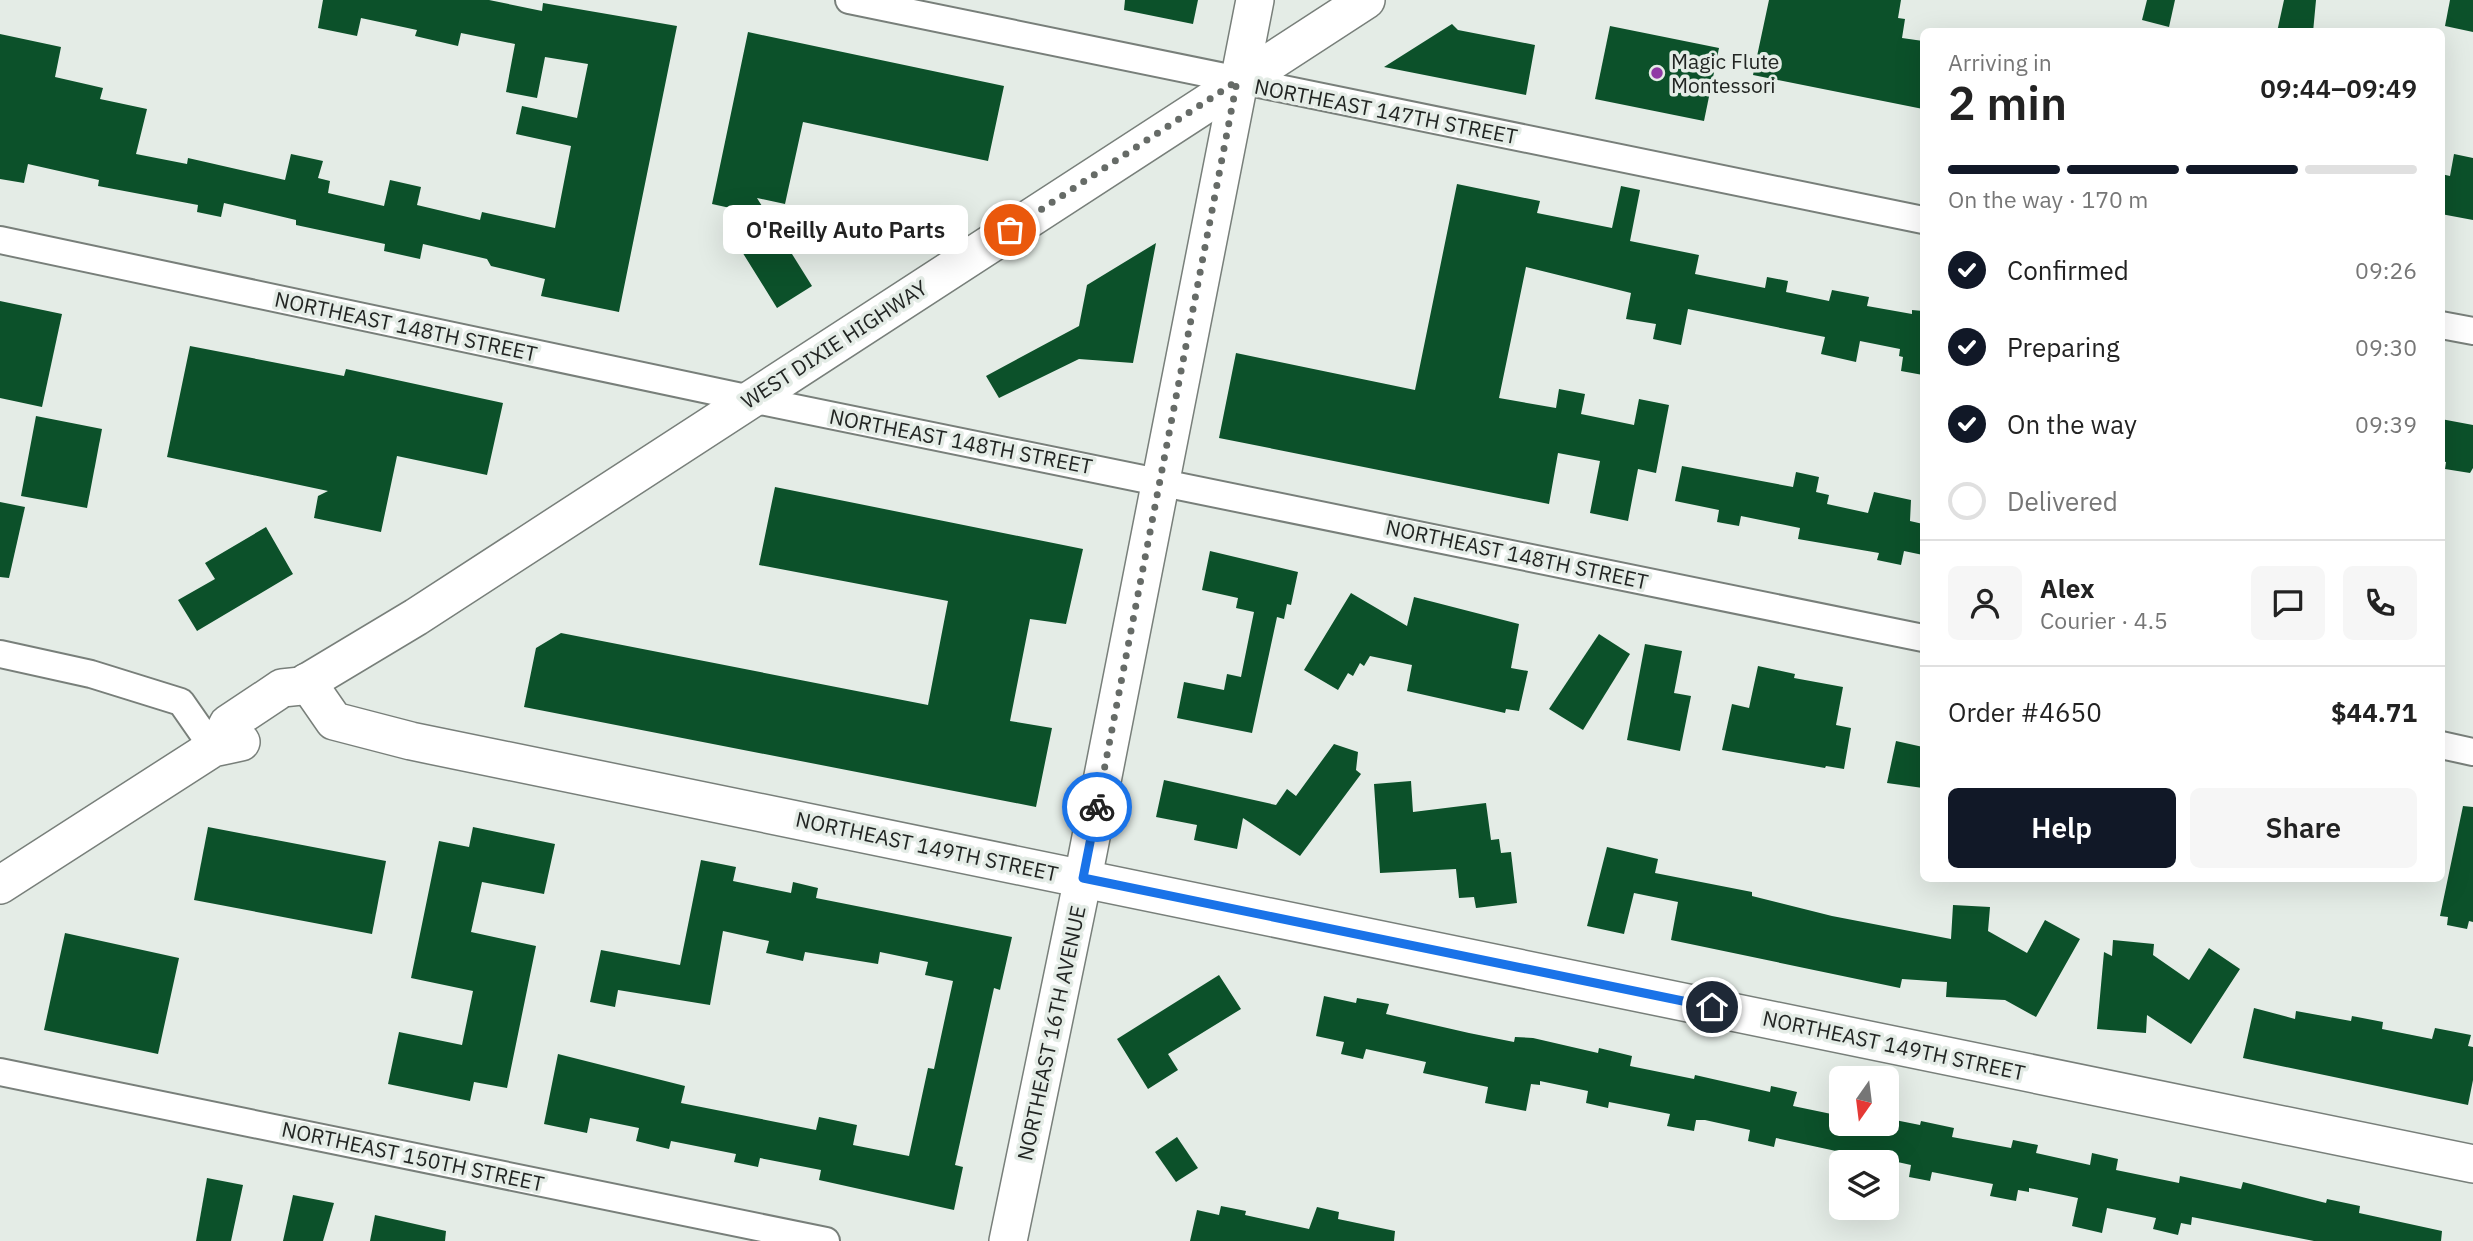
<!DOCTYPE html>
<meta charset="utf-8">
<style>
body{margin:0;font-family:"IBM Plex Sans",sans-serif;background:#f6f6f6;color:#222;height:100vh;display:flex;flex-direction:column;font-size:26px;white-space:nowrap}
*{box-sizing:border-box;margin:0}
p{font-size:23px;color:#767676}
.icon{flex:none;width:38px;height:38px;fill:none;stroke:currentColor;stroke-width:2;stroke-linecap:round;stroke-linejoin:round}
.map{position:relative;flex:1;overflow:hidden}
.sheet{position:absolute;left:1920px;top:28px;width:525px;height:854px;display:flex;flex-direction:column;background:#fff;border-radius:10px;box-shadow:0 7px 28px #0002}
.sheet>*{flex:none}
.needle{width:46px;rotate:194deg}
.buttons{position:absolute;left:1829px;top:1066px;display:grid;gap:14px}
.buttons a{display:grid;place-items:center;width:70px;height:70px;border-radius:10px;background:#fff;box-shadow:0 7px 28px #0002;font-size:35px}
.pin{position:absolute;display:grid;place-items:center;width:60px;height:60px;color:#fff;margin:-30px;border:4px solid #fff;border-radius:50%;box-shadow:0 2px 7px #0007}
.courier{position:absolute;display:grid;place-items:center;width:70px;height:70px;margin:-35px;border:5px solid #1a73e8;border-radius:50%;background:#fff;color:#222;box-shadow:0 2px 9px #0007}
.bubble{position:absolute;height:49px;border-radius:10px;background:#fff;box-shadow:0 7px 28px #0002;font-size:23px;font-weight:600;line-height:49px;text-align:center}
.headline em{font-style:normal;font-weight:600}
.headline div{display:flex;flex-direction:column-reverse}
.headline{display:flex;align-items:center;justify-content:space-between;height:119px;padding:0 28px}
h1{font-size:46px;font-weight:600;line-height:52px}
.bar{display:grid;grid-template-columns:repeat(4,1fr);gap:10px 7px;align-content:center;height:84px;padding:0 28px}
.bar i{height:9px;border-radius:5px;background:#e0e0e0}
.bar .active{background:#111827}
.bar p{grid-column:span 4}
.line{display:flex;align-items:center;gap:18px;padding:0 28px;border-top:2px solid #e0e0e0}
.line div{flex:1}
.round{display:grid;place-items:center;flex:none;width:74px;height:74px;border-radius:10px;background:#f6f6f6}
ol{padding:0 28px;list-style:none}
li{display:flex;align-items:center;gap:21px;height:77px}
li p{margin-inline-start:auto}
li .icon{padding:7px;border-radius:50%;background:#111827;color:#fff;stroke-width:4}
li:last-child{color:#767676}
li i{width:38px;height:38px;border:4px solid #e0e0e0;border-radius:50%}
.primary-button{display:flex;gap:14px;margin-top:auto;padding:14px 28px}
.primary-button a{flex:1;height:80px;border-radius:10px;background:#111827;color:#fff;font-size:28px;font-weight:600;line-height:80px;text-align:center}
.primary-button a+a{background:#f6f6f6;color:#222}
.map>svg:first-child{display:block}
.building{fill:#0c512a}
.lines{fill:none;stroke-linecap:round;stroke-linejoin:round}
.street-casing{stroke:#787f7a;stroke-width:30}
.secondary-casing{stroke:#787f7a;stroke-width:40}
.street{stroke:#fff;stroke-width:26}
.secondary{stroke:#fff;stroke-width:37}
.done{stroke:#666b67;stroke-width:7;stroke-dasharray:0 12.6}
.route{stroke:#1a73e8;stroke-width:9}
.poi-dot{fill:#9039a5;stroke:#e4ece6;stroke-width:2.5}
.labels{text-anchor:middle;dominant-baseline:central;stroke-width:7;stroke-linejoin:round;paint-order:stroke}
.poi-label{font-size:21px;fill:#222523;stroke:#e4ece6;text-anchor:start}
.street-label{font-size:21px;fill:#222523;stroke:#e4ece6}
</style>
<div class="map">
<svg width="2473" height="1241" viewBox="0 0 2473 1241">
<rect width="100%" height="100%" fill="#e4ece6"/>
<g class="building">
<polygon points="323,0 489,0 542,11 543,3 677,26 619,312 541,296 545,279 491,266 487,259 423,244 420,259 384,251 385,244 296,225 296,220 224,203 221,217 197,212 198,205 98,186 99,180 28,164 24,183 0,179 0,34 61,47 55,77 103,88 100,99 147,109 136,154 187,164 188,158 285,180 291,154 323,161 318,178 330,181 328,193 384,206 390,180 421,187 417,205 480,220 482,212 555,228 571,146 516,134 522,106 577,118 588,64 545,57 537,98 506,92 515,44 461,33 458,46 415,36 417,30 361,18 357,36 318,28"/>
<polygon points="1125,0 1198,0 1193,24 1124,10"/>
<polygon points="1769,0 1901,0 1898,18 1905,19 1902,38 1923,41 1923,109 1753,75"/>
<polygon points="2147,0 2175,0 2169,27 2142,20"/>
<polygon points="2284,0 2316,0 2313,32 2277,32"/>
<polygon points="2450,0 2473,0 2473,32 2445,26"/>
<polygon points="1452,24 1458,30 1535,45 1526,95 1384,67"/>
<polygon points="1610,26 1719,48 1704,121 1595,99"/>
<polygon points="748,32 1004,86 988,161 803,122 785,204 757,198 812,286 777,308 731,234 762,215 712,204"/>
<polygon points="2454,154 2473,158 2473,220 2441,214 2441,174 2450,176"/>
<polygon points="1457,184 1540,201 1537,213 1612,228 1621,186 1640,190 1630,241 1699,255 1695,274 1765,288 1767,277 1788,281 1786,292 1829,301 1832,290 1869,297 1867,306 1912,314 1912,310 1923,311 1923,375 1901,371 1903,357 1899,356 1900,349 1860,341 1856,362 1821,354 1825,337 1688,309 1681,345 1653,339 1656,324 1626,319 1631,293 1526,267 1499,398 1556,408 1559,389 1585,394 1581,414 1634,425 1639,399 1669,405 1656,473 1638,469 1628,521 1590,513 1600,461 1558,453 1549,504 1219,438 1236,353 1415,390"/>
<polygon points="1156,243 1133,363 1079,359 999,398 986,376 1079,326 1087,285"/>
<polygon points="0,301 62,314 42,407 0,398"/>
<polygon points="190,346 344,376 346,369 503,403 487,475 397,456 381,532 314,518 318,496 328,491 167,457"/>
<polygon points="36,416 102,429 87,508 21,496"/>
<polygon points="2441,419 2473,425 2473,468 2470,473 2445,469 2446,462 2441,461"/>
<polygon points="1682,466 1793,487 1796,472 1819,477 1816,492 1829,495 1827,504 1868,513 1874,492 1911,500 1910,521 1923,524 1923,555 1904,551 1901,565 1877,560 1879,553 1798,539 1800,528 1741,516 1739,526 1717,522 1719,510 1675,501"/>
<polygon points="775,487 1083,549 1066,624 1030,619 1010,721 1052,728 1036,807 524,707 536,648 561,633 928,705 948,601 759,565"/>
<polygon points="0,502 25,507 9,578 0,577"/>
<polygon points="266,527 293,574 197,631 178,600 215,579 205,563"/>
<polygon points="1210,551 1298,572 1291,605 1287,604 1284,619 1277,617 1252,733 1177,718 1184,682 1224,690 1227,674 1241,677 1254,612 1236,608 1238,598 1202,590"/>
<polygon points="1351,593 1407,626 1414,597 1519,624 1511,668 1528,671 1519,711 1506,709 1505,713 1407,691 1412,665 1370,656 1364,666 1360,663 1353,676 1348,673 1338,690 1304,670"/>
<polygon points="1599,634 1630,654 1583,730 1549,709"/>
<polygon points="1645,644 1682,651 1674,693 1691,696 1680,751 1627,740"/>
<polygon points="1758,666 1795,674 1794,678 1843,687 1836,725 1851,728 1844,769 1826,766 1825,768 1722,750 1732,704 1749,708"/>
<polygon points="1896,741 1923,747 1923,788 1887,783"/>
<polygon points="1334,744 1358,752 1356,770 1361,774 1300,856 1243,818 1237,849 1194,840 1197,825 1156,817 1164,780 1276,805 1287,789 1296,796"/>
<polygon points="1411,781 1413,812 1486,803 1491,840 1499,839 1501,853 1511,852 1517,903 1476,908 1474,897 1459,898 1456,869 1380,873 1374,784"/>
<polygon points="2463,806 2473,807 2473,922 2469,921 2467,929 2447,925 2448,917 2440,916"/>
<polygon points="208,827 386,861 372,934 194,900"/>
<polygon points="473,827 555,844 544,894 482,882 471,932 536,946 507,1088 474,1082 470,1101 388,1084 399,1032 462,1045 473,991 411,978 439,841 469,847"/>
<polygon points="1607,847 1658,859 1655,873 1752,892 1752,896 1832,916 1951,939 1953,905 1990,907 1988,931 2027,953 2045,920 2080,939 2036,1017 2005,1000 1946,997 1947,982 1902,979 1900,988 1671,940 1678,902 1634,893 1624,934 1587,926"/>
<polygon points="701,860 736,867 733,881 791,893 793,882 818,888 816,898 1012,937 1000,990 994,988 955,1165 963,1167 954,1210 819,1180 821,1170 760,1158 758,1167 734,1162 736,1154 671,1141 669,1149 636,1141 639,1128 590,1118 587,1133 544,1124 558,1054 685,1086 681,1103 816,1130 819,1117 857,1125 853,1145 909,1156 928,1068 934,1069 953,981 925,975 928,962 880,952 878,964 805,952 803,961 766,953 769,941 723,931 710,1005 618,990 615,1007 590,1002 601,950 680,965"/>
<polygon points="65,933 179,958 158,1054 44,1030"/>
<polygon points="2113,940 2154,944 2153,955 2189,980 2209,948 2240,969 2191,1044 2147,1015 2146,1033 2097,1029 2104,952 2112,956"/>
<polygon points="1219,975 1241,1009 1168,1054 1178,1070 1148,1089 1117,1039"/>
<polygon points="1324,996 1356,1003 1357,998 1389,1004 1386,1014 1469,1033 1514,1042 1515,1037 1533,1038 1598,1053 1599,1048 1632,1056 1630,1066 1694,1079 1695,1075 1770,1092 1771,1086 1797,1092 1793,1106 1841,1116 1841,1124 1889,1124 1890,1119 1920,1125 1921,1121 1954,1128 1952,1137 2011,1148 2013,1140 2038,1145 2036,1153 2090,1165 2092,1153 2118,1159 2116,1170 2179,1183 2180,1176 2241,1189 2243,1182 2326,1203 2327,1199 2360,1206 2359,1213 2442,1231 2441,1241 2314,1241 2192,1217 2191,1225 2181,1223 2178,1235 2153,1229 2156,1218 2107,1208 2102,1233 2072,1226 2078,1198 2029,1188 2029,1192 2018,1190 2016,1201 1990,1196 1993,1184 1932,1172 1930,1181 1909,1177 1911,1165 1866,1155 1862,1156 1861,1162 1833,1162 1836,1151 1776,1138 1774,1147 1748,1141 1750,1130 1705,1120 1696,1120 1694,1131 1667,1126 1670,1114 1609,1102 1608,1108 1586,1103 1588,1091 1540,1081 1540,1085 1531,1084 1526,1111 1485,1103 1488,1087 1423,1073 1426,1062 1366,1049 1363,1059 1341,1054 1344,1042 1316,1036"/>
<polygon points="2254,1008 2295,1019 2296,1011 2351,1021 2352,1016 2383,1022 2382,1029 2432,1039 2435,1028 2471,1035 2468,1046 2473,1047 2473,1080 2468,1105 2243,1058"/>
<polygon points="1177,1137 1198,1168 1176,1182 1155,1152"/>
<polygon points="207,1178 243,1185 231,1241 196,1241"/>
<polygon points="293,1195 334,1203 323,1241 283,1241"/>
<polygon points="1221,1206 1246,1211 1245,1215 1309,1229 1317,1207 1339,1212 1338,1219 1395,1231 1394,1241 1190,1241 1197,1210 1219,1215"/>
<polygon points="375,1215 446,1231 445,1241 370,1241"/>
</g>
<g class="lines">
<g class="street-casing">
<g id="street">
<polyline points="849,0 1923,220"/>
<polyline points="0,240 751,399 1923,638"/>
<polyline points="2441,325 2473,331"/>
<polyline points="0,654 91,674 181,702 213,748"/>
<polyline points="2441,745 2473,752"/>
<polyline points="0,1072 826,1241"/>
</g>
</g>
<g class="secondary-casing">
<g id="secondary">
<polyline points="307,682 334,721 411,741 2473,1164"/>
<polyline points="217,746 228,724 282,688 301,686 416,617 1366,0"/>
<polyline points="0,885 213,748 241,742"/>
<polyline points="1008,1241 1083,878 1255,0"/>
</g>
</g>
<use href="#street" class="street"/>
<use href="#secondary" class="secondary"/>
</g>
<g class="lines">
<polyline class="done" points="1010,230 1237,81 1097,807"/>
<polyline class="route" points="1097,807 1083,878 1712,1007"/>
</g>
<circle class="poi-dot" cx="1657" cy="73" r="7"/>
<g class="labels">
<g class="poi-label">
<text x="1671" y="61">Magic Flute<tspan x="1671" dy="24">Montessori</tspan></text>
</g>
<g class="street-label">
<text transform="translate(1386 111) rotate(11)">NORTHEAST 147TH STREET</text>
<text transform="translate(406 326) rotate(12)">NORTHEAST 148TH STREET</text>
<text transform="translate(834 344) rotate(-33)">WEST DIXIE HIGHWAY</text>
<text transform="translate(961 441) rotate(11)">NORTHEAST 148TH STREET</text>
<text transform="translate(1517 554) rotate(12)">NORTHEAST 148TH STREET</text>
<text transform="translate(927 846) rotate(12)">NORTHEAST 149TH STREET</text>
<text transform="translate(1051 1033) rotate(-78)">NORTHEAST 16TH AVENUE</text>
<text transform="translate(1894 1045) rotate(12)">NORTHEAST 149TH STREET</text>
<text transform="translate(413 1156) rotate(12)">NORTHEAST 150TH STREET</text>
</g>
</g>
</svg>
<div class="buttons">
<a><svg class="needle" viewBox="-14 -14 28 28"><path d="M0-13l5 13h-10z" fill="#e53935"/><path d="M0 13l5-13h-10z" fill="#767676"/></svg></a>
<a><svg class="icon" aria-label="layers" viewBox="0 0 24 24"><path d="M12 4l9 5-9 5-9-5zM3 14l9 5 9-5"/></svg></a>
</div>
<div class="pin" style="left:1010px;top:230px;background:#ea580c"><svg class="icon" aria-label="bag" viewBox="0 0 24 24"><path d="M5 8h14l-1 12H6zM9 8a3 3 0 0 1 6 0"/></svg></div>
<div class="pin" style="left:1712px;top:1007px;background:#1f2937"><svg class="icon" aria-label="home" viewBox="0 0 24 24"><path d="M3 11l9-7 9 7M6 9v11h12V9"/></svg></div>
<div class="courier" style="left:1097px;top:807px"><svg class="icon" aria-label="bike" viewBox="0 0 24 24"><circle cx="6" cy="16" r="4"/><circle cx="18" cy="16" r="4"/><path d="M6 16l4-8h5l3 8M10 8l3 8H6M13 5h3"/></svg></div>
<div class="bubble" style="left:723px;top:205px;width:245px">O'Reilly Auto Parts</div>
<section class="sheet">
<div class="headline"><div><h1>2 min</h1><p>Arriving in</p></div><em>09:44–09:49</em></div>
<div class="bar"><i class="active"></i><i class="active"></i><i class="active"></i><i></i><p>On the way · 170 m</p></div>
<ol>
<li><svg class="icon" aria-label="check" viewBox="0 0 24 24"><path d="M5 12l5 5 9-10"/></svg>Confirmed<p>09:26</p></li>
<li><svg class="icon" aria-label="check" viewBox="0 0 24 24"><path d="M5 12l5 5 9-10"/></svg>Preparing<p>09:30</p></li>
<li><svg class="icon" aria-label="check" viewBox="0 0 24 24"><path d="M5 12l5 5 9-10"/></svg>On the way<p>09:39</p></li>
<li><i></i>Delivered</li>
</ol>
<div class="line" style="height:126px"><a class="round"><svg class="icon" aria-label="person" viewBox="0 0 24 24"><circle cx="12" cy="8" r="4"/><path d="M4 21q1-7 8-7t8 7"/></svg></a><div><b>Alex</b><p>Courier · 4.5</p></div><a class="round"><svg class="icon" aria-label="chat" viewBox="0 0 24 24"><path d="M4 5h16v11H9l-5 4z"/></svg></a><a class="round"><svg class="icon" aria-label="phone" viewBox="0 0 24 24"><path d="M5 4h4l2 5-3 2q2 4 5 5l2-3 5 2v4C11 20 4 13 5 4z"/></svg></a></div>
<div class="line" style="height:91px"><div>Order #4650</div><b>$44.71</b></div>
<div class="primary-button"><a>Help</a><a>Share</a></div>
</section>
</div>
